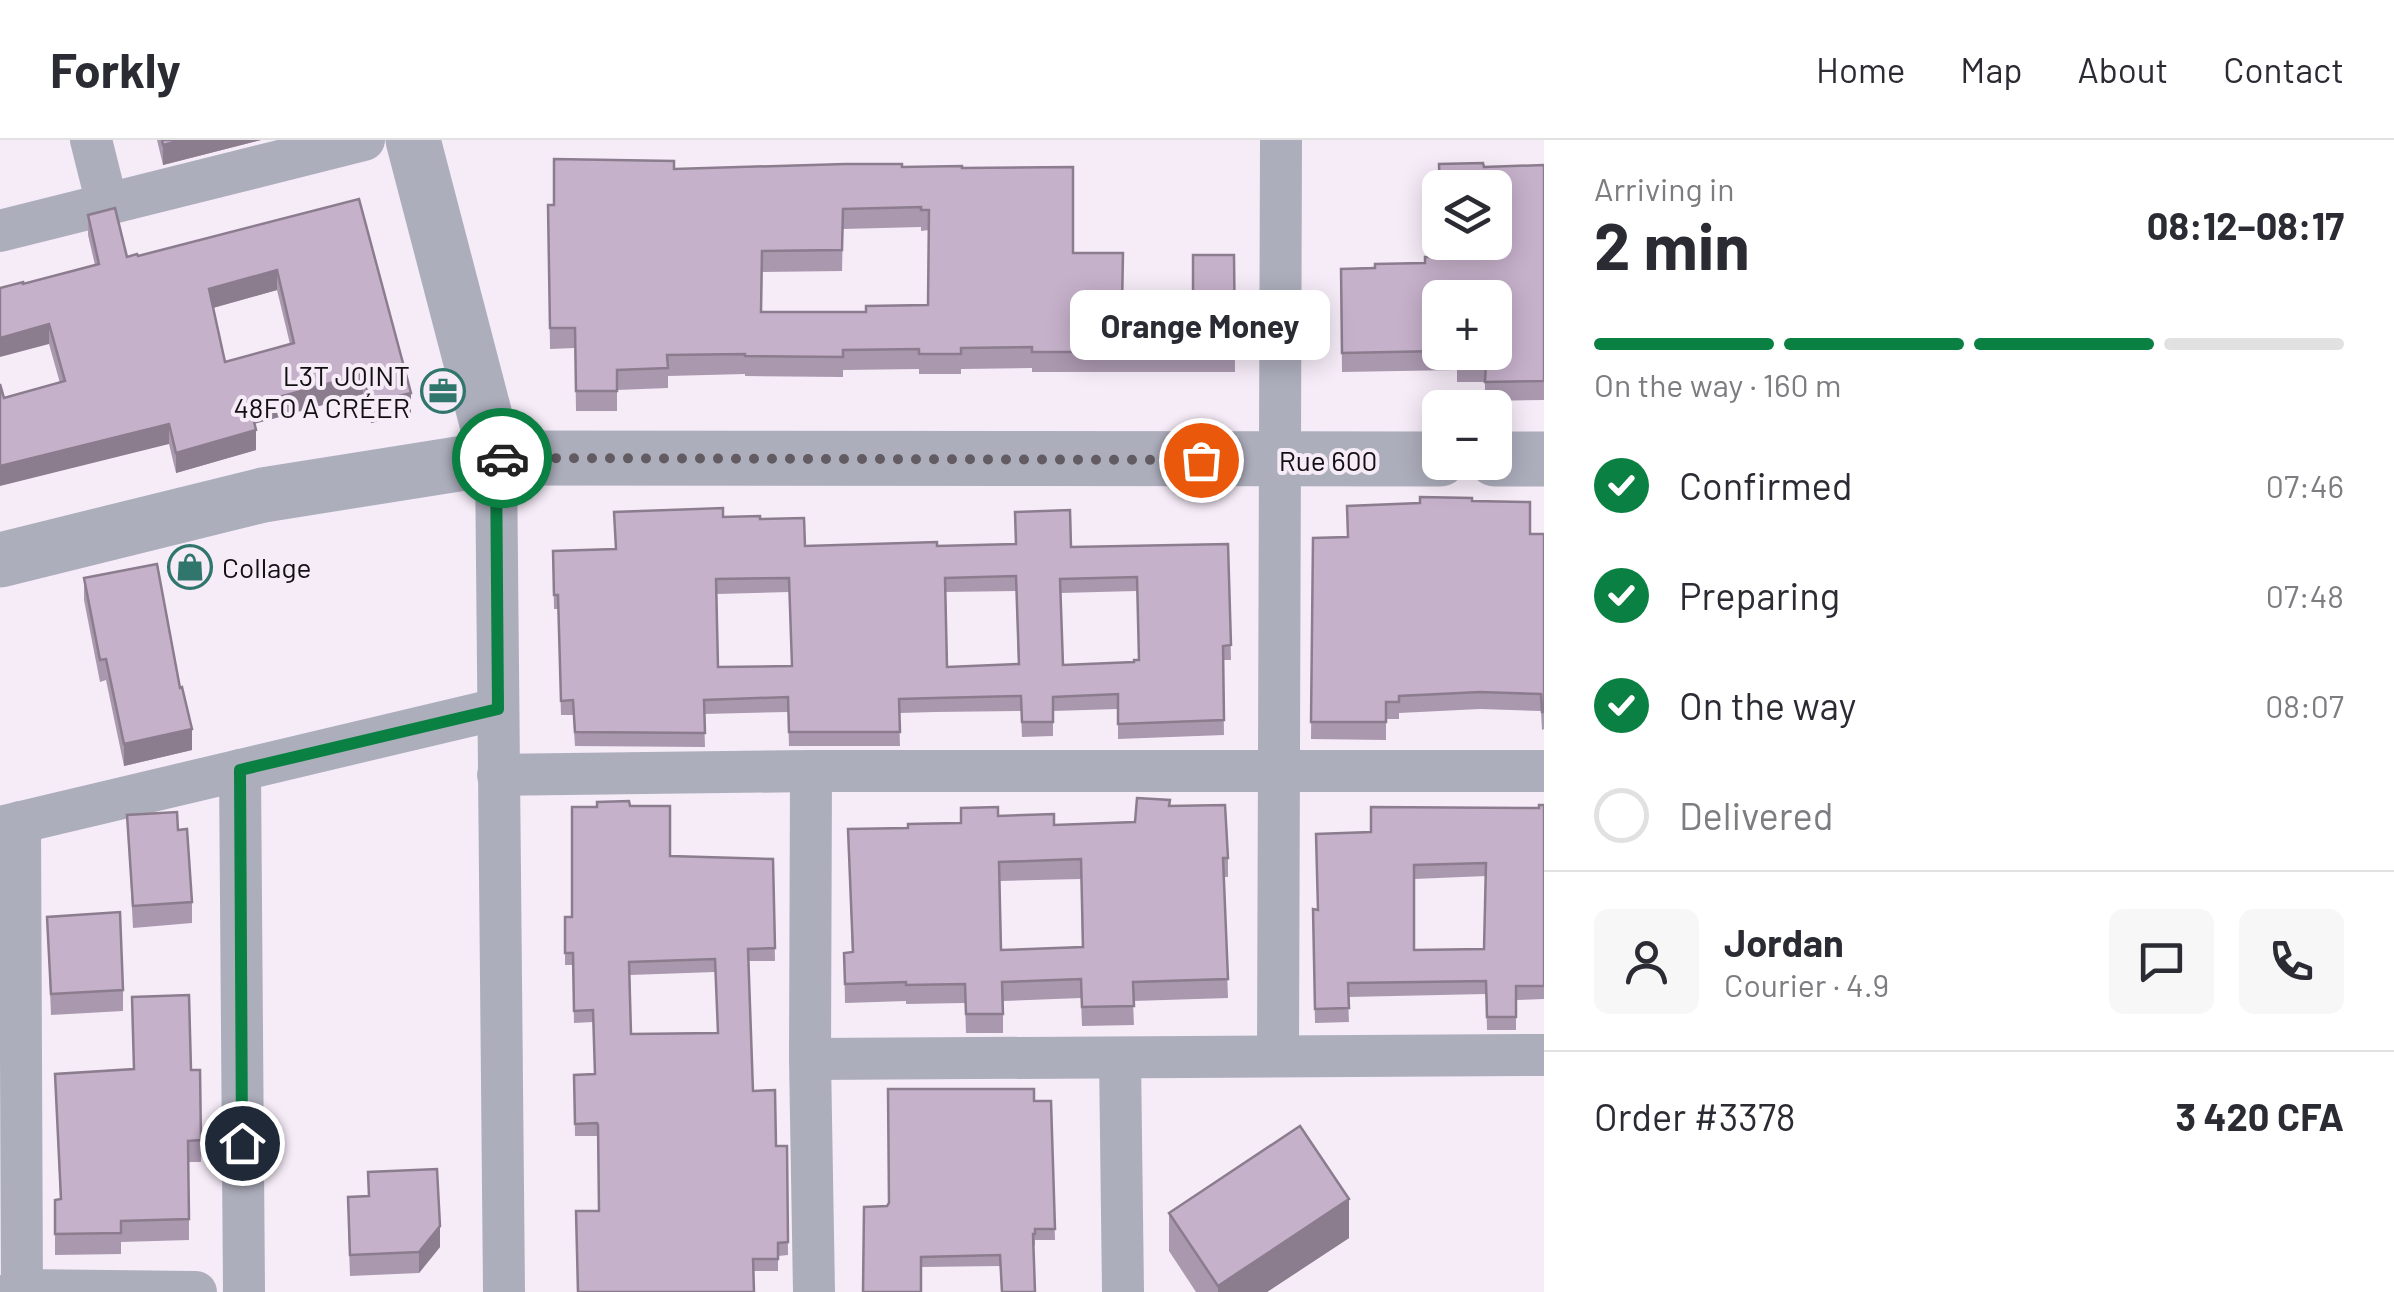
<!DOCTYPE html>
<meta charset="utf-8">
<style>
body{margin:0;font-family:Barlow,sans-serif;background:#f7f7f7;color:#2b2b33;height:100vh;display:flex;flex-direction:column;font-size:38px;white-space:nowrap}
*{box-sizing:border-box;margin:0}
p{font-size:32px;color:#7c7c81}
.icon{flex:none;width:55px;height:55px;fill:none;stroke:currentColor;stroke-width:2;stroke-linecap:round;stroke-linejoin:round}
.map{position:relative;flex:1;overflow:hidden}
.sheet{display:flex;flex-direction:column;background:#fff;width:850px}
.sheet>*{flex:none}
.buttons{position:absolute;left:1422px;top:30px;display:grid;gap:20px}
.buttons a{display:grid;place-items:center;width:90px;height:90px;border-radius:15px;background:#fff;box-shadow:0 5px 25px #0003;font-size:50px}
.pin{position:absolute;display:grid;place-items:center;width:85px;height:85px;color:#fff;margin:-42px;border:5px solid #fff;border-radius:50%;box-shadow:0 2px 10px #0007}
.courier{position:absolute;display:grid;place-items:center;width:100px;height:100px;margin:-50px;border:8px solid #0b8043;border-radius:50%;background:#fff;color:#222;box-shadow:0 2px 12px #0007}
.bubble{position:absolute;height:70px;border-radius:15px;background:#fff;box-shadow:0 5px 25px #0003;font-size:32px;font-weight:700;line-height:70px;text-align:center}
.overview em{font-style:normal;font-weight:700}
.overview div{display:flex;flex-direction:column-reverse}
.overview{display:flex;align-items:center;justify-content:space-between;height:170px;padding:0 50px}
h1{font-size:65px;font-weight:700;line-height:75px}
.bar{display:grid;grid-template-columns:repeat(4,1fr);gap:15px 10px;align-content:center;height:120px;padding:0 50px}
.bar i{height:12px;border-radius:8px;background:#e1e1e2}
.bar .current{background:#0b8043}
.bar p{grid-column:span 4}
.line{display:flex;align-items:center;gap:25px;padding:0 50px;border-top:2px solid #e1e1e2}
.line div{flex:1}
.round{display:grid;place-items:center;flex:none;width:105px;height:105px;border-radius:15px;background:#f7f7f7}
ol{padding:0 50px;list-style:none}
li{display:flex;align-items:center;gap:30px;height:110px}
li p{margin-inline-start:auto}
li .icon{padding:10px;border-radius:50%;background:#0b8043;color:#fff;stroke-width:4}
li:last-child{color:#7c7c81}
li i{width:55px;height:55px;border:5px solid #e1e1e2;border-radius:50%}
header{display:flex;align-items:center;gap:60px;box-sizing:border-box;height:140px;padding:0 50px;background:#fff;border-bottom:2px solid #e1e1e2}
header strong{font-size:48px}
nav{display:flex;gap:55px;margin-inline-start:auto;font-size:35px}
main{display:flex;flex:1;min-height:0}
.map>svg:first-child{display:block}
.lines{fill:none;stroke-linecap:round;stroke-linejoin:round}
.minor{stroke:#adaebc;stroke-width:42}
.tertiary{stroke:#adaebc;stroke-width:55}
.wall{fill:#aa98af;fill-rule:evenodd}
.shaded-wall{fill:#8b7c8e}
.building{fill:#c6b1cb;stroke:#8b7c8e;stroke-width:2.5;fill-rule:evenodd}
.done{stroke:#625c62;stroke-width:10;stroke-dasharray:0 18}
.route{stroke:#0b8043;stroke-width:12}
.labels{text-anchor:middle;dominant-baseline:central;stroke-width:8;stroke-linejoin:round;paint-order:stroke}
.poi-label{font-size:28px;fill:#120e12;stroke:#f6ecf8;text-anchor:end}
.street-label{font-size:28px;fill:#120e12;stroke:#f6ecf8}
</style>
<header>
<strong>Forkly</strong>
<nav><a>Home</a><a>Map</a><a>About</a><a>Contact</a></nav>
</header>
<main>
<div class="map">
<svg width="1544" height="1152" viewBox="0 0 1544 1152">
<rect width="100%" height="100%" fill="#f6ecf8"/>
<g class="lines">
<g class="minor">
<polyline points="91,0 107,64"/>
<polyline points="0,91 364,0"/>
<polyline points="496,318 504,1152"/>
<polyline points="240,630 244,1152"/>
<polyline points="811,631 810,919 814,1152"/>
<polyline points="498,635 811,631 1544,631"/>
<polyline points="20,682 22,1152"/>
<polyline points="0,687 498,569"/>
<polyline points="1278,916 1281,0"/>
<polyline points="1120,918 1123,1152"/>
<polyline points="810,919 1544,915"/>
<polyline points="13,1152 22,1150 196,1152"/>
</g>
<g class="tertiary">
<polyline points="413,0 496,318"/>
<polyline points="1495,319 1544,319"/>
<polyline points="0,420 263,355 496,318 1440,319"/>
</g>
</g>
<g class="wall">
<polygon points="157,0 261,0 163,25"/>
<path d="M1544 25V260L1485 261V242H1457V230L1342 232 1341 129 1425 123 1441 117 1484 27ZM1440 158 1495 212H1440Z"/>
<path d="M902 27 962 28 1073 113 1122 168H1193L1234 115 1235 232H1032V228L961 229V234H919V229L843 230V237L745 236V234L668 236V248L617 250V271H576L575 208 550 209 548 65H554L674 29ZM921 87V91L929 90 928 165 866 172H761L762 132 842 131 843 89Z"/>
<path d="M359 59 411 273 371 283 363 254 255 283 256 310 176 333 169 304 4 258 60 243 49 204 23 144 95 125 88 95V75L127 117 138 116ZM277 150 290 204 225 222 213 168Z"/>
<polygon points="1472,361 1530,394 1544,394 1544,589 1542,590 1541,571 1480,569 1399,573 1399,579 1386,579 1386,600 1311,599 1313,398 1348,397"/>
<path d="M723 377 760 379 805 406 1071 407 1228 404 1231 520H1223L1224 595 1118 599V569L1053 571V596L1022 597 1021 571 935 572 899 573 900 606H789L788 572 704 574 705 607 575 606 573 575H561L558 469H554L553 411 615 409ZM1016 451 1018 524 947 527 946 452ZM1137 451 1139 520 1134 522 1063 525 1060 453ZM789 452 792 526 718 527 717 454Z"/>
<polygon points="84,438 192,610 124,626 106,540 100,542 84,460"/>
<path d="M1544 665V859L1516 860V890H1487L1486 854 1348 857 1349 882 1315 883 1313 769 1318 770 1371 692 1539 668ZM1486 736 1484 809 1414 810V739Z"/>
<path d="M630 666 670 716 773 719 775 821H749L753 951 776 1006H787L788 1115 778 1116V1131H753L599 1071 598 998 597 996H575L574 935 595 934 593 882 574 883 573 825H565V777H572ZM715 832 718 893 631 894 630 835Z"/>
<path d="M1170 666 1228 718V737H1224L1228 858 1133 861 1134 885 1082 886 1081 858 1003 861V893H966L965 863 906 864V861L845 863 844 813 852 812 848 689 908 688 961 683 998 676 1054 685 1135 682ZM1081 739 1082 807 1001 810 1000 741Z"/>
<polygon points="127,675 178,690 192,762 192,783 133,788"/>
<polygon points="47,777 123,850 123,871 51,875"/>
<polygon points="191,930 201,1000 201,1022 189,1022 189,1100 121,1102 121,1114 55,1115 55,1060 60,1059 55,934"/>
<polygon points="1034,961 1051,961 1055,1100 1035,1100 1035,1105 1000,1126 921,1127 887,1066"/>
<polygon points="368,1032 440,1107 419,1133 350,1136 348,1078 368,1056"/>
<polygon points="1169,1073 1349,1098 1267,1152 1196,1152 1169,1111"/>
</g>
<g class="shaded-wall">
<polygon points="182,0 261,0 163,25 163,5"/>
<polygon points="277,130 277,150 209,169 209,149"/>
<polygon points="49,184 49,204 0,217 0,198"/>
<polygon points="363,234 363,254 250,285 250,265"/>
<polygon points="411,253 411,273 371,283 371,263"/>
<polygon points="169,284 169,304 0,346 0,326"/>
<polygon points="256,290 256,310 176,333 176,313"/>
<polygon points="192,589 192,610 124,626 124,604"/>
<polygon points="1349,1059 1349,1098 1267,1152 1218,1152 1218,1146"/>
<polygon points="440,1086 440,1107 419,1133 419,1112"/>
</g>
<g class="building">
<polygon points="162,0 182,0 163,5"/>
<path d="M554 19 674 21V29L845 24H902V27L962 26V28L1073 27V113H1123L1122 168H1193V115H1234L1235 212H1032V207L961 208V214H919V209L843 210V217L745 216V214L667 215 668 228 617 230V251H576L575 188H550L548 65H554ZM921 67V70H929L928 165 866 166V172H761L762 111 842 110 843 69Z"/>
<polygon points="1483,23 1484,27 1544,25 1544,241 1485,242 1486,223 1457,223 1457,212 1495,212 1495,158 1440,158 1440,211 1342,213 1341,129 1375,128 1375,124 1425,123 1425,117 1441,117 1441,102 1495,102 1495,48 1440,48 1440,60 1439,24"/>
<path d="M359 59 411 253 371 263 363 234 250 265 256 290 176 313 169 284 0 326V244L4 258 65 241 49 184 0 198V148L23 142V144L99 124 88 75 115 68 127 117 137 114 138 116ZM277 130 294 203 225 222 209 149Z"/>
<polygon points="1420,357 1472,358 1472,361 1530,362 1530,394 1544,394 1544,572 1542,572 1541,554 1480,552 1399,556 1399,562 1386,562 1386,582 1311,582 1313,398 1348,397 1347,366 1420,363"/>
<path d="M723 368V377L760 376V379L804 378 805 406 937 402V406L1016 404 1015 372 1070 370 1071 407 1228 404 1231 505 1223 506 1224 580 1118 584V554L1053 557V582H1022L1021 556 935 558 899 559 900 592H789L788 557 704 560 705 593 575 592 573 560 561 561 558 455H554L553 411 616 409 614 372ZM1016 436 1019 524 947 527 945 438ZM1137 437 1139 520H1134V522L1063 525 1060 439ZM789 438 792 526 718 527 716 439Z"/>
<polygon points="157,424 180,548 182,547 192,589 124,604 106,519 100,520 84,438"/>
<path d="M1137 658 1170 660 1169 666 1225 665 1228 718H1223L1228 839 1133 842 1134 866 1082 867 1081 839 1002 842 1003 874H966L965 844 906 845V842L845 844 844 813 853 812 848 689 908 688V684L961 683V668L998 667V676L1054 674V685L1135 682ZM1081 719 1083 807 1001 810 999 722Z"/>
<path d="M629 661 630 666H670V716L773 719 775 808 748 809 753 951 775 950 776 1006H787L788 1102 778 1103V1119H753L754 1152H578L576 1071H599L598 985 597 983 575 984 574 935 595 934 593 870 574 871 573 813H565V777H572V667H597V662ZM715 819 718 893 631 894 629 822Z"/>
<path d="M1539 665H1544V846H1516V877H1487L1486 841 1348 843 1349 868 1315 869 1313 769 1318 770 1316 694 1371 692V667L1539 668ZM1486 723 1484 809 1414 810V725Z"/>
<polygon points="177,672 178,690 187,689 192,762 133,766 127,675"/>
<polygon points="120,772 123,850 51,854 47,777"/>
<polygon points="189,855 191,930 200,930 201,1000 188,1001 189,1079 121,1081 121,1093 55,1094 55,1060 61,1059 55,934 134,929 132,857"/>
<polygon points="888,949 1034,949 1034,961 1051,961 1055,1089 1035,1089 1035,1094 1033,1094 1035,1152 1002,1152 1000,1115 921,1117 921,1152 863,1152 864,1067 887,1066 889,1063"/>
<polygon points="1300,986 1349,1059 1218,1146 1169,1073"/>
<polygon points="437,1029 440,1086 419,1112 350,1115 348,1057 369,1056 368,1032"/>
</g>
<g class="lines">
<polyline class="done" points="502,318 1201,320"/>
<polyline class="route" points="242,1003 240,630 498,569 496,318 502,318"/>
</g>
<defs>
<g id="office-ring" transform="scale(2.25)"><circle r="9.5" fill="#f6ecf8" stroke="#30766c" stroke-width="1.5"/><path d="M-6-3h4V-5.5h4V-3h4V5H-6ZM-1-4.5V-3h2v-1.5ZM-6 0V1H6V0Z" fill="#30766c"/></g>
<g id="shop-ring" transform="scale(2.25)"><circle r="9.5" fill="#f6ecf8" stroke="#30766c" stroke-width="1.5"/><path d="M-5-2.5h2.3a2.7 3.5 0 0 1 5.4 0H5L5.5 6h-11ZM-1.5-2.5h3a1.5 2.3 0 0 0-3 0Z" fill="#30766c"/></g>
</defs>
<g fill-rule="evenodd">
<use href="#office-ring" x="443" y="251"/>
<use href="#shop-ring" x="190" y="427"/>
</g>
<g class="labels">
<g class="poi-label">
<text x="410" y="235">L3T JOINT<tspan x="410" dy="32">48FO A CRÉER</tspan></text>
<text x="222" y="427" text-anchor="start">Collage</text>
</g>
<g class="street-label">
<text x="1328" y="320">Rue 600</text>
</g>
</g>
</svg>
<div class="buttons">
<a><svg class="icon" aria-label="layers" viewBox="0 0 24 24"><path d="M12 4l9 5-9 5-9-5zM3 14l9 5 9-5"/></svg></a>
<a>+</a>
<a>−</a>
</div>
<div class="pin" style="left:1201px;top:320px;background:#ea580c"><svg class="icon" aria-label="bag" viewBox="0 0 24 24"><path d="M5 8h14l-1 12H6zM9 8a3 3 0 0 1 6 0"/></svg></div>
<div class="pin" style="left:242px;top:1003px;background:#1f2937"><svg class="icon" aria-label="home" viewBox="0 0 24 24"><path d="M3 11l9-7 9 7M6 9v11h12V9"/></svg></div>
<div class="courier" style="left:502px;top:318px"><svg class="icon" aria-label="car" viewBox="0 0 24 24"><path d="M5 17H2v-5l4-1 3-4h7l3 4 3 1v5h-3M9 17h6M6 11h13"/><circle cx="7" cy="17" r="2"/><circle cx="17" cy="17" r="2"/></svg></div>
<div class="bubble" style="left:1070px;top:150px;width:260px">Orange Money</div>
</div>
<section class="sheet">
<div class="overview"><div><h1>2 min</h1><p>Arriving in</p></div><em>08:12–08:17</em></div>
<div class="bar"><i class="current"></i><i class="current"></i><i class="current"></i><i></i><p>On the way · 160 m</p></div>
<ol>
<li><svg class="icon" aria-label="check" viewBox="0 0 24 24"><path d="M5 12l5 5 9-10"/></svg>Confirmed<p>07:46</p></li>
<li><svg class="icon" aria-label="check" viewBox="0 0 24 24"><path d="M5 12l5 5 9-10"/></svg>Preparing<p>07:48</p></li>
<li><svg class="icon" aria-label="check" viewBox="0 0 24 24"><path d="M5 12l5 5 9-10"/></svg>On the way<p>08:07</p></li>
<li><i></i>Delivered</li>
</ol>
<div class="line" style="height:180px"><a class="round"><svg class="icon" aria-label="person" viewBox="0 0 24 24"><circle cx="12" cy="8" r="4"/><path d="M4 21q1-7 8-7t8 7"/></svg></a><div><b>Jordan</b><p>Courier · 4.9</p></div><a class="round"><svg class="icon" aria-label="chat" viewBox="0 0 24 24"><path d="M4 5h16v11H9l-5 4z"/></svg></a><a class="round"><svg class="icon" aria-label="phone" viewBox="0 0 24 24"><path d="M5 4h4l2 5-3 2q2 4 5 5l2-3 5 2v4C11 20 4 13 5 4z"/></svg></a></div>
<div class="line" style="height:130px"><div>Order #3378</div><b>3 420 CFA</b></div>
</section>
</main>
